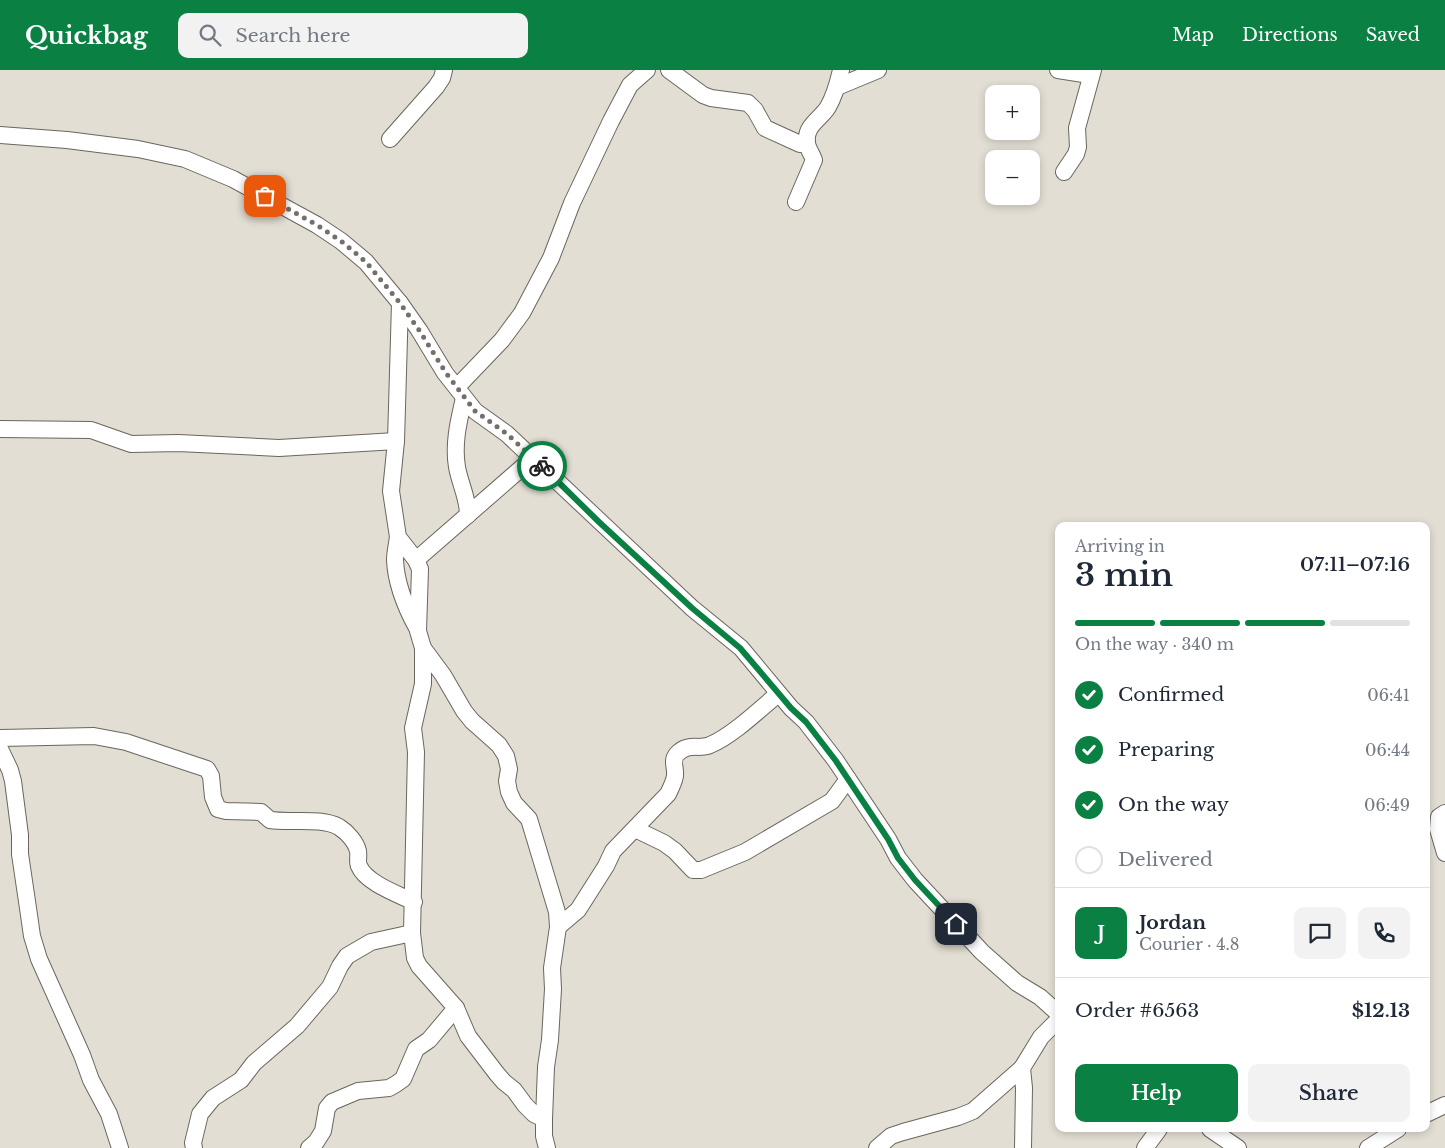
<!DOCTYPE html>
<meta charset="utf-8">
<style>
body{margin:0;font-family:"Libre Baskerville",serif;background:#f2f2f3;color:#1f2937;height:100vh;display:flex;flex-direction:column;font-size:19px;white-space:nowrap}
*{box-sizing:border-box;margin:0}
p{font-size:16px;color:#747a83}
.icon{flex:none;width:28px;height:28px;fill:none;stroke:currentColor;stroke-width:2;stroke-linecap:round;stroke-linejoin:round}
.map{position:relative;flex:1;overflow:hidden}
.drawer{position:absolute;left:1055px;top:452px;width:375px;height:610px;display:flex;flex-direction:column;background:#fff;border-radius:10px;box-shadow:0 2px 8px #0003}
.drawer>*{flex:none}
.controls{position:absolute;left:985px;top:15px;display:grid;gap:10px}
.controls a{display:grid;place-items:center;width:55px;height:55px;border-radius:10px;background:#fff;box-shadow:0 2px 8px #0003;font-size:25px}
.pin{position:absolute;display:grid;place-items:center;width:42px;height:42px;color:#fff;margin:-21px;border-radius:10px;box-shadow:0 2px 8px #0006}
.courier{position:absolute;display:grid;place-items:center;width:50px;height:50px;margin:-25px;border:4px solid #0b8043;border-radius:50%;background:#fff;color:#222;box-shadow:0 1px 6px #0007}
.headline em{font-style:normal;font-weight:600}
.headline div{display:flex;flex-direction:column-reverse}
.headline{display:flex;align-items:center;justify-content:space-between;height:85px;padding:0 20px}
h1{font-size:32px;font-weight:600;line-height:38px}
.bar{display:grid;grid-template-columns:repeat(4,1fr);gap:8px 5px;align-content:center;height:60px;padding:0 20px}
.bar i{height:6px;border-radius:4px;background:#e0e1e3}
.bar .on{background:#0b8043}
.bar p{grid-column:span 4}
.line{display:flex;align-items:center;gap:12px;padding:0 20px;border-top:1px solid #e0e1e3}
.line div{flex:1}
.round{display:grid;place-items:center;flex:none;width:52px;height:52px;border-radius:10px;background:#f2f2f3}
ol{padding:0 20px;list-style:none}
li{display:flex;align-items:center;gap:15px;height:55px}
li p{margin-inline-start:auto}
li .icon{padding:5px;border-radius:50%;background:#0b8043;color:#fff;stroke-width:4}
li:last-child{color:#747a83}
li i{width:28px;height:28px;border:2px solid #e0e1e3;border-radius:50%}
.cta{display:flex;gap:10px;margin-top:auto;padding:10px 20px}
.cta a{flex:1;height:58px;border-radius:10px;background:#0b8043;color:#fff;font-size:20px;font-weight:600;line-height:58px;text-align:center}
.cta a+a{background:#f2f2f3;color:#1f2937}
header{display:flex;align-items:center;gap:30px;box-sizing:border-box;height:70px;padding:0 25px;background:#0b8043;color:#fff}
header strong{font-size:24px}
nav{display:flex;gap:28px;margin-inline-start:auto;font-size:18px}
.search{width:350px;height:45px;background:#f2f2f3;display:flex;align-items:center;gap:12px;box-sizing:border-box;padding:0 18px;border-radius:10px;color:#747a83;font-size:19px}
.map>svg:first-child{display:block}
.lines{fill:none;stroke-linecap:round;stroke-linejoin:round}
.minor-casing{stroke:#6a665d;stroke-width:18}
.minor{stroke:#fff;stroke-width:16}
.done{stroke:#73706b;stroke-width:5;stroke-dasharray:0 9}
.route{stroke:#0b8043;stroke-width:6}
</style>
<header>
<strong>Quickbag</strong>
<div class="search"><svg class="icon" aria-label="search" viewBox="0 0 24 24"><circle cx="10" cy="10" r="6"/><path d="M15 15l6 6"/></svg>Search here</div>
<nav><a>Map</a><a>Directions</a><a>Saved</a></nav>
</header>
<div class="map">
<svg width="1445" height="1078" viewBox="0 0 1445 1078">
<rect width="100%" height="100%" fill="#e3ded4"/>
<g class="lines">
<g class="minor-casing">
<g id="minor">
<polyline points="669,0 703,25 711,28 748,33 755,40 765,58 800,74 807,74"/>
<polyline points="1058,0 1090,5"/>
<polyline points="837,17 878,0"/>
<polyline points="0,65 67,70 138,79 185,89 233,109 317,155 341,171 366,192 400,233 419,260 445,303 475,341 507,364 692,538 741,578 791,638 806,652 836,691 888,769 898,788 915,810 982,882 1017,913 1040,927 1059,944"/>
<polyline points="390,69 436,17 442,8 444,0"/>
<polyline points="1064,102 1076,84 1078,77 1077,58 1093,0"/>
<path d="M796 132 814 90C812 84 807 78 807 72 805 55 821 49 828 37 835 25 838 13 841 0"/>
<polyline points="400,233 396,371 391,421 398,467 416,490 420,499 418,561 423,578 423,614 413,658 416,682 412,863 415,888 419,896 456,938 468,966 497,1004 504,1012 514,1020 525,1035 534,1044 544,1049 544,1066 547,1078"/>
<polyline points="457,317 502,270 522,243 551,188 572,133 611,51 630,15 647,0"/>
<path d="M464 328C459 350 453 373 457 397 460 414 468 428 468 445"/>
<polyline points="0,359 91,360 131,374 178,373 279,378 396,371"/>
<path d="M398 467C397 474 395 483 395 490 396 513 406 538 417 558"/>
<polyline points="416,490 533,388"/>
<polyline points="423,578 443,605 464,641 472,651 499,675 506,686 509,699 507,711 509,722 514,733 529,749 557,842 558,857 552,898 553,919 550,970 546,997 544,1049"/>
<path d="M0 668 94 666 126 672 207 699 211 706 213 727 218 739 226 741 261 742 270 750C290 753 322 747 339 757 347 762 356 772 358 781 359 785 357 792 359 796 366 813 398 824 414 832"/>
<polyline points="0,679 10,700 13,711 20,765 20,784 29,845 32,866 39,889 82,985 91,1010 109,1044 120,1078"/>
<polyline points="1445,743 1439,747 1438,759 1445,783"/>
<polyline points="635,759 664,773 675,781 693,800 701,800 745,782 832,731 848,709"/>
<path d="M558 857 578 840 606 796 613 781 668 724C671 718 674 712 675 706 676 697 671 691 677 684 688 672 699 680 710 675 732 666 760 639 778 624"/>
<polyline points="1426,1044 1445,1035"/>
<polyline points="1210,1059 1238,1078"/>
<polyline points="194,1078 193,1073 200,1044 213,1028 241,1010 254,993 297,956 330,917 340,896 347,886 371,872 412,863"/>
<polyline points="309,1078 316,1072 323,1061 327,1038 332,1032 358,1021 389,1018 396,1014 403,1009 416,979 429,970 456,938"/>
<polyline points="877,1078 891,1066 903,1062 958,1047 973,1041 1022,998"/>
<polyline points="1023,1078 1024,1018 1022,998 1041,967 1059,949"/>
<polyline points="1145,1078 1159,1059"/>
<polyline points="1368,1078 1398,1059"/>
</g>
</g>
<use href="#minor" class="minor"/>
</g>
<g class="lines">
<polyline class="done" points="265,126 317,155 341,171 366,192 400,233 419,260 446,303 475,341 507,364 542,396"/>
<polyline class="route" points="542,396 599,452 692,538 740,578 791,638 806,652 836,691 888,769 898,788 915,810 956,854"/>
</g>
</svg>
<div class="controls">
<a>+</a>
<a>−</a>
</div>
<div class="pin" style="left:265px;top:126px;background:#ea580c"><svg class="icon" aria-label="bag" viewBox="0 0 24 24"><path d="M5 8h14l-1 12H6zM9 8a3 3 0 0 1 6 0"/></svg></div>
<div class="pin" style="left:956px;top:854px;background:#1f2937"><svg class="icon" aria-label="home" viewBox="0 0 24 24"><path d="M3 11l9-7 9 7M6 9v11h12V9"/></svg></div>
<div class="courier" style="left:542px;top:396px"><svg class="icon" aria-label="bike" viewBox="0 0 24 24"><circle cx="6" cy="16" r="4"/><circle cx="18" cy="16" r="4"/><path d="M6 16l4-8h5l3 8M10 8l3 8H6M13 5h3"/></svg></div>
<section class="drawer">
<div class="headline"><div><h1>3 min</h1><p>Arriving in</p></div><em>07:11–07:16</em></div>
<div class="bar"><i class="on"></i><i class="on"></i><i class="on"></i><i></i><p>On the way · 340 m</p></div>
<ol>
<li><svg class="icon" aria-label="check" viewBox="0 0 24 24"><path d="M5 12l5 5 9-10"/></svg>Confirmed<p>06:41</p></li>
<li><svg class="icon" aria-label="check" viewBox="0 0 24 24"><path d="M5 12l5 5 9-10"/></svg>Preparing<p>06:44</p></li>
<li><svg class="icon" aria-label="check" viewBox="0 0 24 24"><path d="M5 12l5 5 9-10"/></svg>On the way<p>06:49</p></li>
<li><i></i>Delivered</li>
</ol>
<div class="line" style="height:90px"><b class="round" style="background:#0b8043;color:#fff">J</b><div><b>Jordan</b><p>Courier · 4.8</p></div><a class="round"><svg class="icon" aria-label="chat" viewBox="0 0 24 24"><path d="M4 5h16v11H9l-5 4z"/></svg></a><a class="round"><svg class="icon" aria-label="phone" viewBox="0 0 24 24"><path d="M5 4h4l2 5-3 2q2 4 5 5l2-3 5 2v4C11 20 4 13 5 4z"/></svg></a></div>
<div class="line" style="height:65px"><div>Order #6563</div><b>$12.13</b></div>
<div class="cta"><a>Help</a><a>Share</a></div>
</section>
</div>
